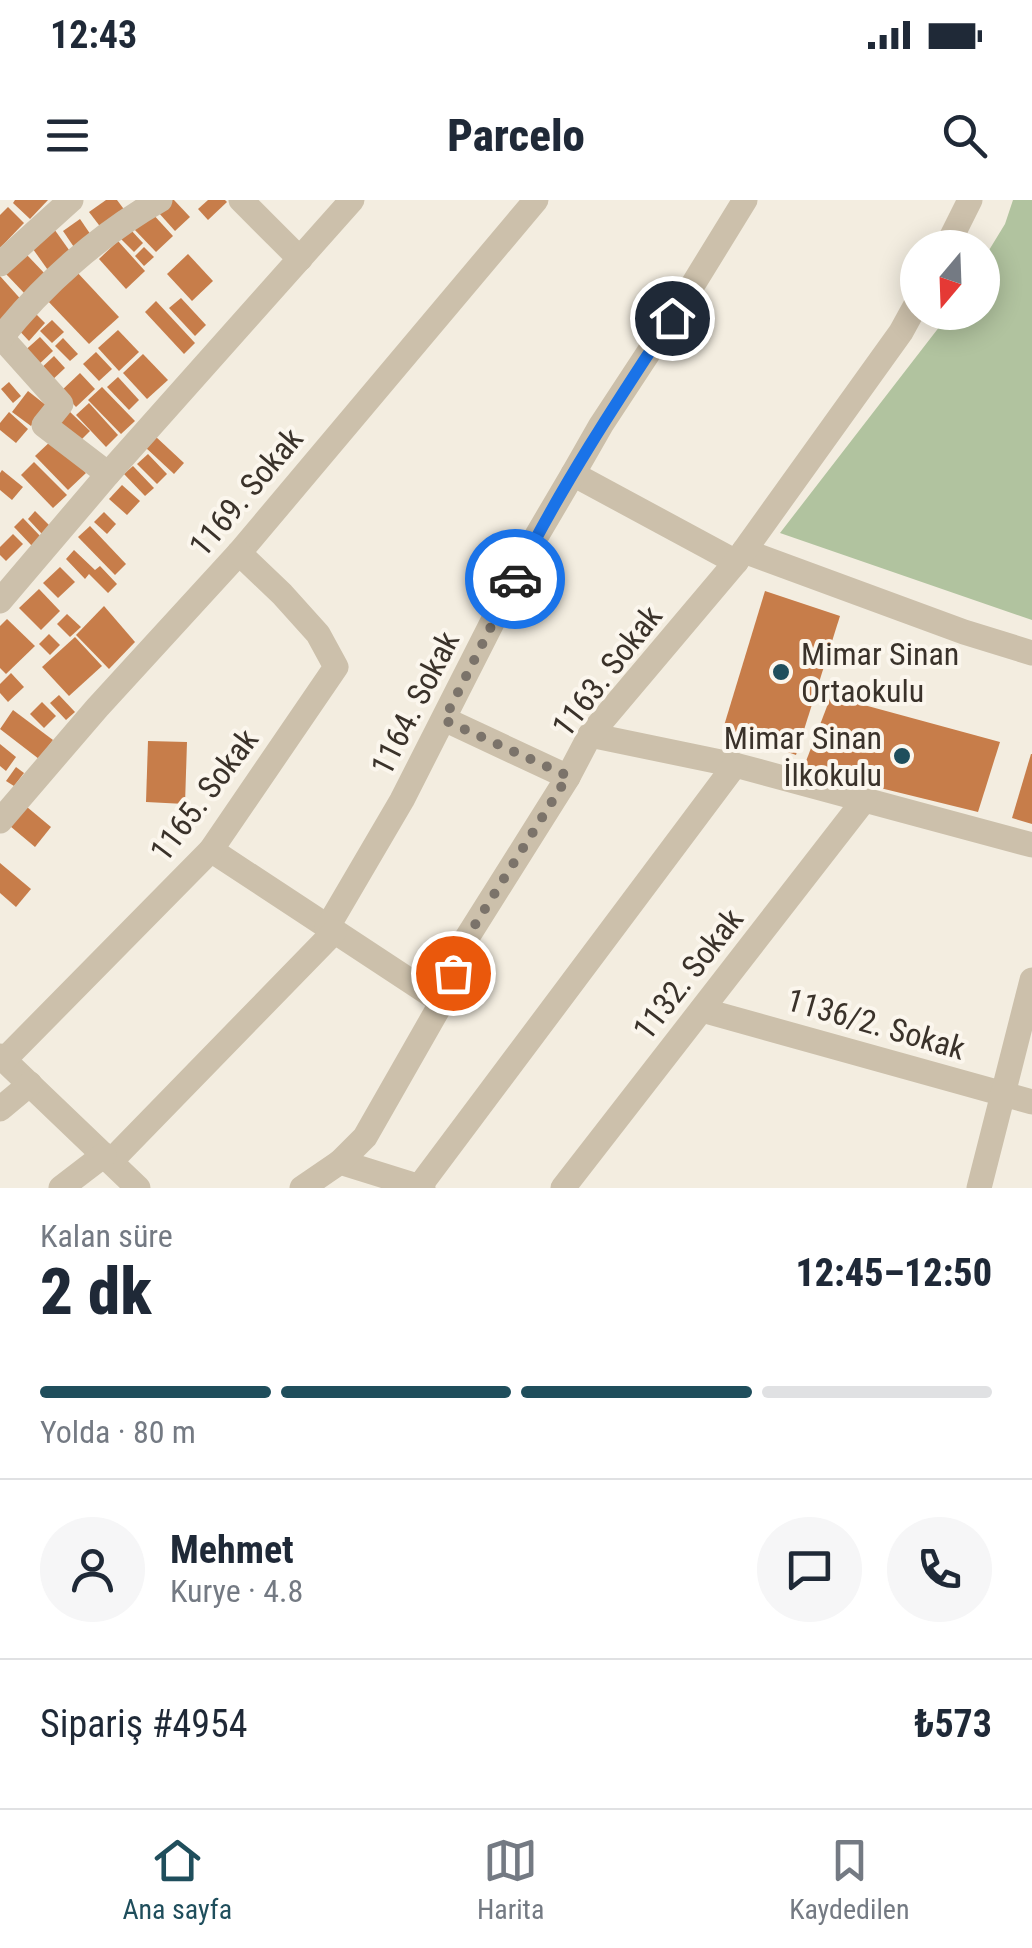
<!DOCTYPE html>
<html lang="tr">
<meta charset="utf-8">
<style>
body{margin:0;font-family:"Roboto Condensed",sans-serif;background:#f6f6f7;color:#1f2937;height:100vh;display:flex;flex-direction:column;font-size:38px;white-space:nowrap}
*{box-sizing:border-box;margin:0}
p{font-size:32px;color:#747a83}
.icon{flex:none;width:55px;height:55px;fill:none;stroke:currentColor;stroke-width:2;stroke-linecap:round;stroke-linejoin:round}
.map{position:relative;height:988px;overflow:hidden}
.details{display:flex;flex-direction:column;background:#fff;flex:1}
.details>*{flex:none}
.needle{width:65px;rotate:199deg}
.buttons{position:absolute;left:900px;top:30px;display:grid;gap:20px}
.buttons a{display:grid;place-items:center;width:100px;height:100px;border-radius:50%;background:#fff;box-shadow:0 5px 25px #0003;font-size:50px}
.pin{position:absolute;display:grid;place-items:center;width:85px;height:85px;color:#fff;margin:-42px;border:5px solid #fff;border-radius:50%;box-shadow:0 2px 10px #0007}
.courier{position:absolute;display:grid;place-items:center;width:100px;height:100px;margin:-50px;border:8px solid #1a73e8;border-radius:50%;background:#fff;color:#222;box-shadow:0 2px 12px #0007}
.overview em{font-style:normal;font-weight:800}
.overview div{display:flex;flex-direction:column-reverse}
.overview{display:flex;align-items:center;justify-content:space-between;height:170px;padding:0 40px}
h1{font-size:65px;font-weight:800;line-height:75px}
.bar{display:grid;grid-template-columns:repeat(4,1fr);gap:15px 10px;align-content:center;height:120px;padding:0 40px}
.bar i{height:12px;border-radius:8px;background:#e0e1e3}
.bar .on{background:#1f4e5c}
.bar p{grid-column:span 4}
.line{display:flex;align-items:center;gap:25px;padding:0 40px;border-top:2px solid #e0e1e3}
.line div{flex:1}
.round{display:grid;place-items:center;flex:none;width:105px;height:105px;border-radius:52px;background:#f6f6f7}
.status{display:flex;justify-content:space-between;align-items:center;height:70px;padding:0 50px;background:#fff;direction:ltr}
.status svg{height:28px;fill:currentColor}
header{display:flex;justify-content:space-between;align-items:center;height:130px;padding:0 40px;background:#fff;font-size:45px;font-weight:800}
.menu{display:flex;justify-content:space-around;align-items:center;height:140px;border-top:2px solid #e0e1e3;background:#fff;font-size:28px;color:#747a83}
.menu a{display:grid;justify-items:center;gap:5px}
.menu .on{color:#1f4e5c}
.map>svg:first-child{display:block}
.green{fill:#b1c39f}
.building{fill:#c77d4a}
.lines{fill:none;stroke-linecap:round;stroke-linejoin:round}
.minor{stroke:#ccc0ab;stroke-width:25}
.done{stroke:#7b736a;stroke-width:10;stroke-dasharray:0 18}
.route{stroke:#1a73e8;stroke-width:12}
.poi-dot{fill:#1f4e5c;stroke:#fbf6ed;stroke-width:4}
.labels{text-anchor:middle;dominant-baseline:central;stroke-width:8;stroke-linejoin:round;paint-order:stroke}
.street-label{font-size:32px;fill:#3a322a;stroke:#fbf6ed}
.poi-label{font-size:32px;fill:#3a322a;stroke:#fbf6ed;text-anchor:start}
</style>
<div class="status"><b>12:43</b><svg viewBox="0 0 49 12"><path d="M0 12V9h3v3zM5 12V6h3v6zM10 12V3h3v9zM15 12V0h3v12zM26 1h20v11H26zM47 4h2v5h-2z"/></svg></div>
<header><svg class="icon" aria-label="menu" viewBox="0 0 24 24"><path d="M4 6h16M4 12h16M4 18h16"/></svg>Parcelo<svg class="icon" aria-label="search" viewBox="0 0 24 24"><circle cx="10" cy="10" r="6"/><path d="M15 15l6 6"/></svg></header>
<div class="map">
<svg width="1032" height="988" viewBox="0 0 1032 988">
<rect width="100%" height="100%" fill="#f3ede0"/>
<polygon class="green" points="1013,0 1032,0 1032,420 780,333 950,113 982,112 983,60 1005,24"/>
<g class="building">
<polygon points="15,0 48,0 30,19 13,3"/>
<polygon points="106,0 117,0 126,12 102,29 89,12"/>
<polygon points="171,0 174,0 190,17 175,31 158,12"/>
<polygon points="208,0 225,0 227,2 208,20 198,9"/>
<polygon points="8,7 24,23 0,48 0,15"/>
<polygon points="151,12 173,36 156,52 133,28"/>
<polygon points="80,19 95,41 78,53 63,31"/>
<polygon points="52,26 74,57 50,73 28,42"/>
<polygon points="129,28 143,43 134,52 120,38"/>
<polygon points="118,41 145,71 126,89 99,59"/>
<polygon points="144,47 154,57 144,66 135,56"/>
<polygon points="188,54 213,81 192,101 167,74"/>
<polygon points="27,55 47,76 26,95 6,74"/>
<polygon points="75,70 119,117 89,144 45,98"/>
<polygon points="0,76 25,104 0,127"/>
<polygon points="181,98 206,125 195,136 169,108"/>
<polygon points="156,101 195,143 184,154 145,112"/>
<polygon points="31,109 45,123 29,141 14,125"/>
<polygon points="52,120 64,132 52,143 40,131"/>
<polygon points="118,130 139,152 119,171 98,148"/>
<polygon points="40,137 53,151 34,169 21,154"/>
<polygon points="63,138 78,154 70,161 55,146"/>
<polygon points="96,152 112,169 99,181 83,164"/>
<polygon points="143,154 168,180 147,199 123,173"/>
<polygon points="54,156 65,168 49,183 37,172"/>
<polygon points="80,173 95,189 76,207 61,191"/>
<polygon points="118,177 139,200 129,210 107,187"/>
<polygon points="9,182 21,196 13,203 1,189"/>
<polygon points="102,187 135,221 121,234 88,200"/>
<polygon points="28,191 47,206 31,226 12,212"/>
<polygon points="89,203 118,235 106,247 76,215"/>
<polygon points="69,211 90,231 76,245 55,225"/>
<polygon points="9,212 28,229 16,243 0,230 0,223"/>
<polygon points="155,236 184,263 174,274 145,247"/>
<polygon points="54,238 86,273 68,290 35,256"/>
<polygon points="148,254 167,274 157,284 137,264"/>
<polygon points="34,262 67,295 53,308 21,275"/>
<polygon points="133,266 154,288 145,296 124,274"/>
<polygon points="2,270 23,287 12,300 0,290 0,273"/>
<polygon points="122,285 140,301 127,315 109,299"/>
<polygon points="35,311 50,326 42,334 28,319"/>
<polygon points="104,312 116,324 107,334 94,322"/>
<polygon points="23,318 42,338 33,347 14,327"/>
<polygon points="90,326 126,364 115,375 78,337"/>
<polygon points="13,334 23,344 6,361 0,355 0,347"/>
<polygon points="74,350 95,370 100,366 117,384 108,393 89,374 85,379 66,359"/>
<polygon points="60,367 75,382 58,398 43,383"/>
<polygon points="39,389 60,411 41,430 19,408"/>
<polygon points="765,391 840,416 796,555 723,529"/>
<polygon points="104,406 135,442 109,469 76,435"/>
<polygon points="67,414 81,427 70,437 57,424"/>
<polygon points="7,419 35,446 6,474 0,468 0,426"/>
<polygon points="49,434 60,445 50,455 39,444"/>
<polygon points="75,437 102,466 69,496 42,467"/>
<polygon points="11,473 24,487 8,502 0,493 0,484"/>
<polygon points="59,495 75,512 66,520 50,503"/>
<polygon points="831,496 1000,542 978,612 803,569"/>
<polygon points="42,502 56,516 44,528 30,514"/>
<polygon points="13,510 53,540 39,559 0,529"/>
<polygon points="148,541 187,542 185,604 146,602"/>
<polygon points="0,544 16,557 6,571 0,566"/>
<polygon points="1031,554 1032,554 1032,624 1012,618"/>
<polygon points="16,567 24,573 14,586 6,581"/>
<polygon points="27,607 51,627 35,647 10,626"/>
<polygon points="0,663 31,689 16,707 0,693"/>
</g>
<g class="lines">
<g class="minor">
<polyline points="241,0 300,59"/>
<polyline points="946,48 970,0"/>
<polyline points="0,64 71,0"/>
<polyline points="1,137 61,204 44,225 108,274"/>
<path d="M0 139C43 84 99 35 160 0"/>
<polyline points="573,274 736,362"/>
<polyline points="744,351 964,432 1032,453"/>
<polyline points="0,401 108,274 352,0"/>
<polyline points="444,519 568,577"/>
<polyline points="590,535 735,565 1032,645"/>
<polyline points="0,621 97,508 239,353 536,0"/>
<polyline points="211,650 442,802"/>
<polyline points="327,728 402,600 533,342 573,274 601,225 689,91 745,0"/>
<polyline points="702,810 1032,902"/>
<polyline points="0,856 138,988"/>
<polyline points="4,860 211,650 336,467 318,434 282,394 239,353"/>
<polyline points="0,909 30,884"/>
<polyline points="111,961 334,732"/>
<polyline points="340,962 423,988"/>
<polyline points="419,987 735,565"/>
<polyline points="61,988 104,955"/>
<polyline points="302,988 340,962 365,937 442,802 463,744 568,577 590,535 736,362 901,132 918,101"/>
<polyline points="563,988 865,599"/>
<polyline points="979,988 1032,780"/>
</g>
</g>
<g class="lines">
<polyline class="done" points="453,773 463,744 568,576 444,520 515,379"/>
<path class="route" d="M515 379C560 288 616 203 672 118"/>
</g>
<g class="poi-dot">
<circle cx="781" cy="472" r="10"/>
<circle cx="902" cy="556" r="10"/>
</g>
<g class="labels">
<g class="street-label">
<text transform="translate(246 292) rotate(-50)">1169. Sokak</text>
<text transform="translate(607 471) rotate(-52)">1163. Sokak</text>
<text transform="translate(415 503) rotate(-63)">1164. Sokak</text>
<text transform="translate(204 595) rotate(-53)">1165. Sokak</text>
<text transform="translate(688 774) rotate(-52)">1132. Sokak</text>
<text transform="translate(876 824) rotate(16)">1136/2. Sokak</text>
</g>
<g class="poi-label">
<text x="801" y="454">Mimar Sinan<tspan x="801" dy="37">Ortaokulu</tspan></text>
<text x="882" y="538" text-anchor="end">Mimar Sinan<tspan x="882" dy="37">İlkokulu</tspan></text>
</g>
</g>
</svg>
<div class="buttons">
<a><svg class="needle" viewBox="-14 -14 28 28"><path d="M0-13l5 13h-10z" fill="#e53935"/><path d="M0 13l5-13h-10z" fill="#747a83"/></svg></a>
</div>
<div class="pin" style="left:453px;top:773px;background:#ea580c"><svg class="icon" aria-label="bag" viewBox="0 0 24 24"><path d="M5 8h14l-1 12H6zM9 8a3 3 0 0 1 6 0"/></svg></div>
<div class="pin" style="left:672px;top:118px;background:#1f2937"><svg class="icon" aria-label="home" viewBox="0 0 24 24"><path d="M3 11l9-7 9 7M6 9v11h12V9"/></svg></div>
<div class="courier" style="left:515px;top:379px"><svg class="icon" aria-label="car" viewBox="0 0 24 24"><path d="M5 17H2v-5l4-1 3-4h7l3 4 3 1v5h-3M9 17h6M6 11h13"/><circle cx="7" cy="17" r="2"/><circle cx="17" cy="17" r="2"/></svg></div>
</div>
<section class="details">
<div class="overview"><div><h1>2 dk</h1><p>Kalan süre</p></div><em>12:45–12:50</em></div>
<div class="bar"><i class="on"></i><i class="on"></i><i class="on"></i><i></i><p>Yolda · 80 m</p></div>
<div class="line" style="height:180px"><a class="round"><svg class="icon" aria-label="person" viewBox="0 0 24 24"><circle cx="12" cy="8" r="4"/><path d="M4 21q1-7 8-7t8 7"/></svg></a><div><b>Mehmet</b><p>Kurye · 4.8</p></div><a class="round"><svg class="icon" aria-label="chat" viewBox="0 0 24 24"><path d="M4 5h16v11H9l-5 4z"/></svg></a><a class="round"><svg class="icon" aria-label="phone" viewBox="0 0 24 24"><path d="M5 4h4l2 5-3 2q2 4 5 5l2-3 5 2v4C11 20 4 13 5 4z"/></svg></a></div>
<div class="line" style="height:130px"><div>Sipariş #4954</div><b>₺573</b></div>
</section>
<nav class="menu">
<a class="on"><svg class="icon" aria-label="home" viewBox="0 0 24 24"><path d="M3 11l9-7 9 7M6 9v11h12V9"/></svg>Ana sayfa</a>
<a><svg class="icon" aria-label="map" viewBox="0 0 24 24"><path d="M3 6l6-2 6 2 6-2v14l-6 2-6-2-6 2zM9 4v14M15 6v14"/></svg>Harita</a>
<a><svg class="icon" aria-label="saved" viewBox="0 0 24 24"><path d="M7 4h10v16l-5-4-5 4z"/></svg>Kaydedilen</a>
</nav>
